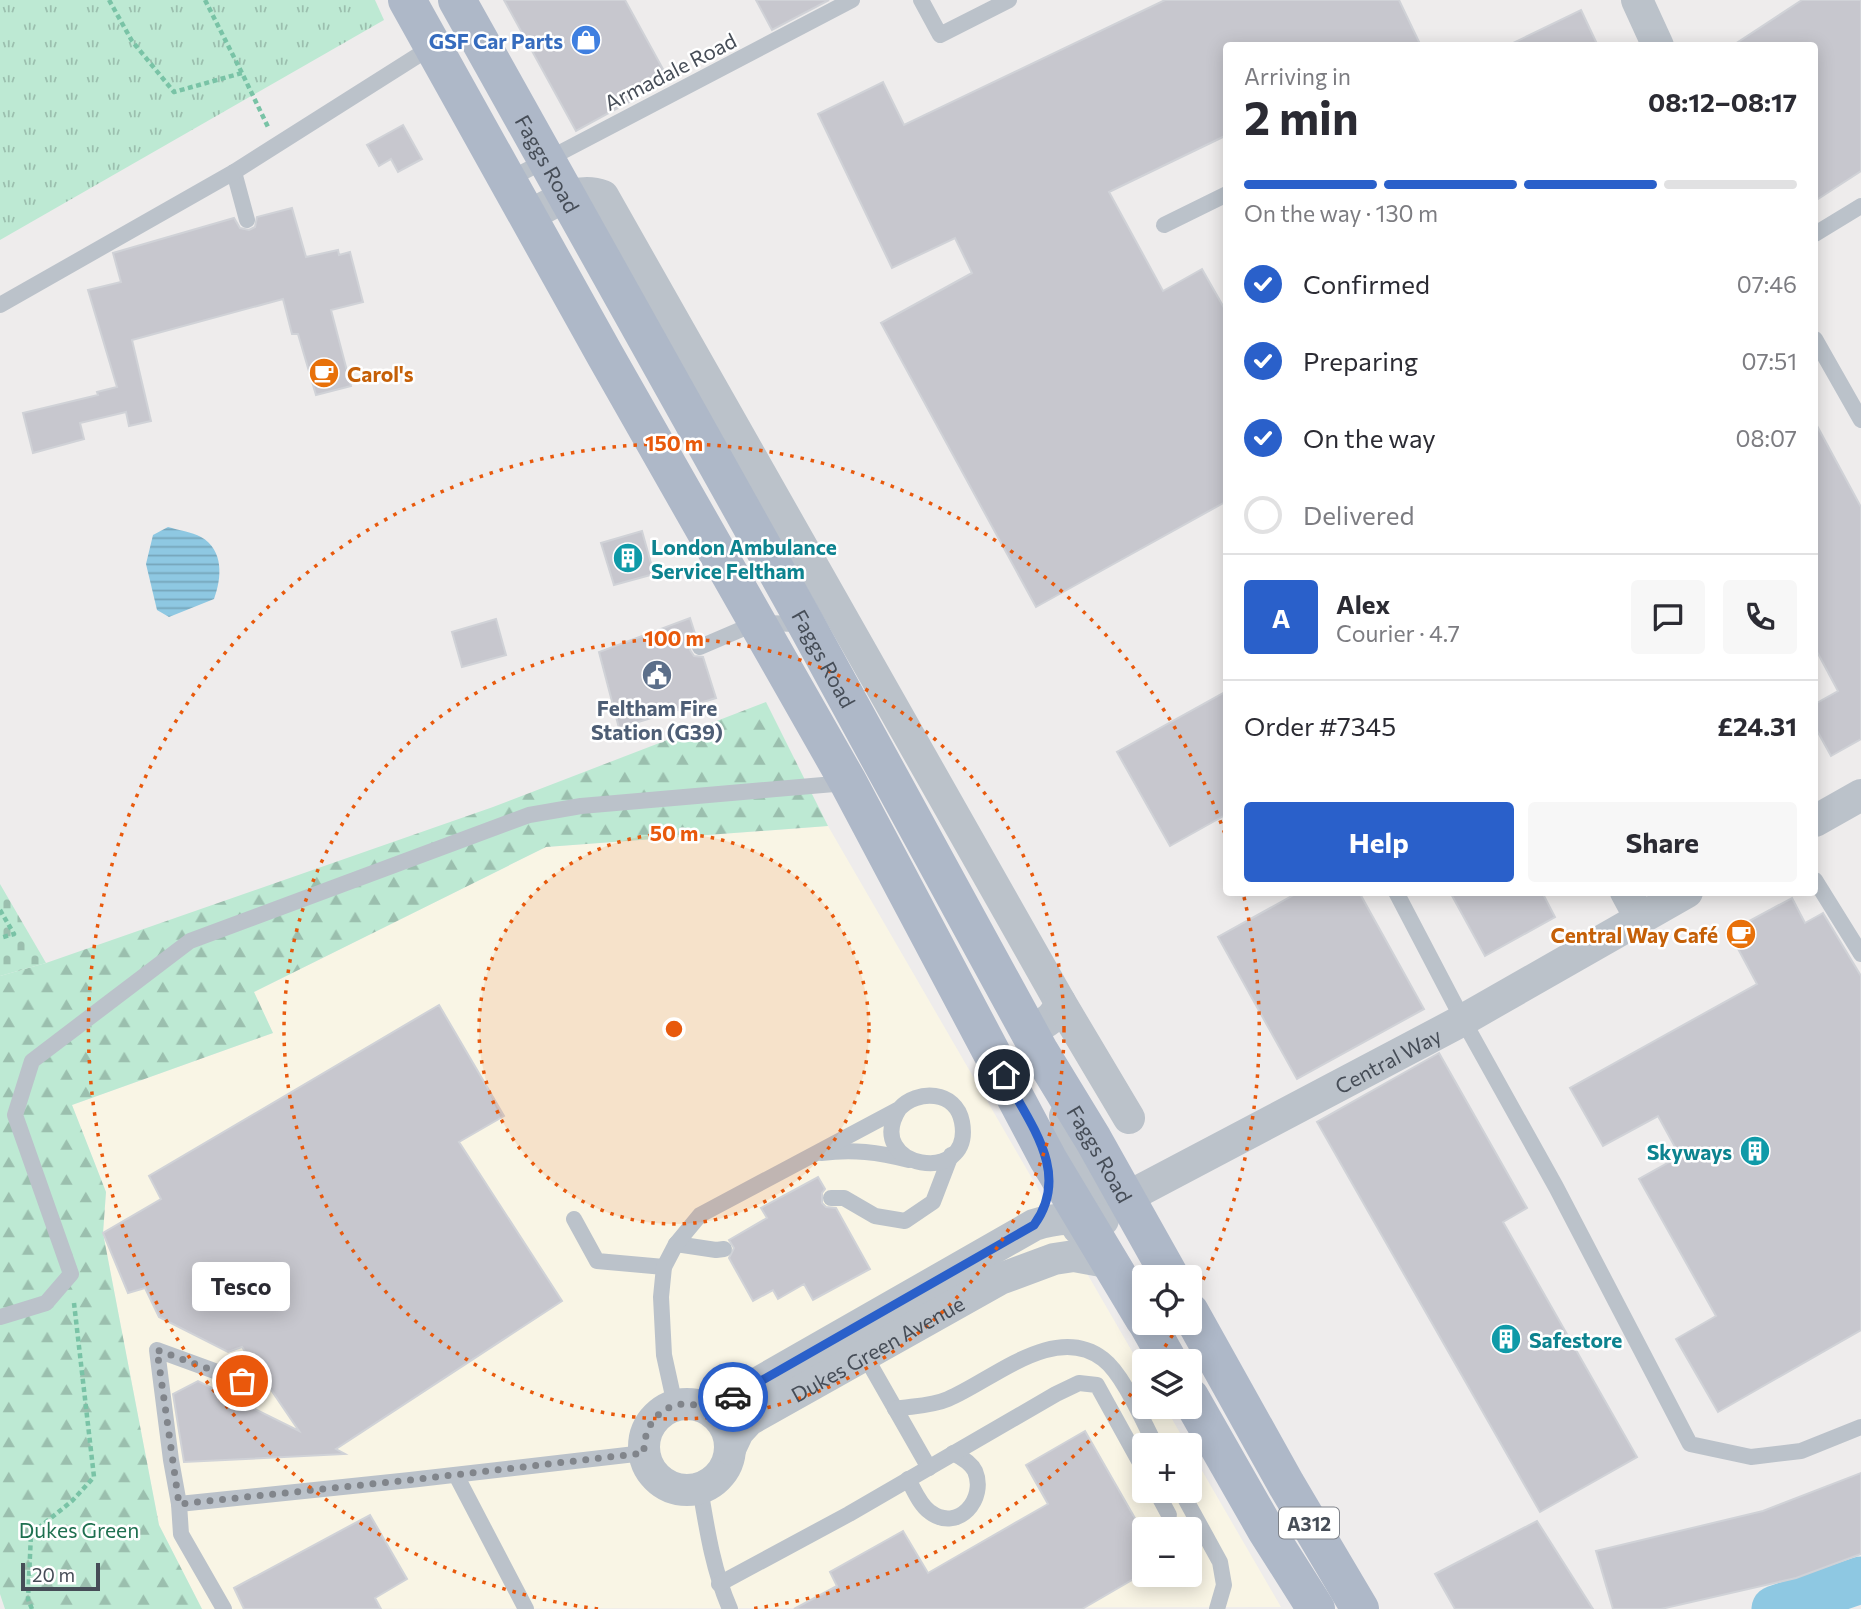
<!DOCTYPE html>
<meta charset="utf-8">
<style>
body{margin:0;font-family:Commissioner,sans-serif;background:#f7f7f7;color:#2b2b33;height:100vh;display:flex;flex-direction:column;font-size:26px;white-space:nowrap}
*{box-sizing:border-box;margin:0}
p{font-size:23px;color:#7c7c81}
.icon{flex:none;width:38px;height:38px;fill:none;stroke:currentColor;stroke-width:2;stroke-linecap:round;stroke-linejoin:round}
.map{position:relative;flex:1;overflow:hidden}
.panel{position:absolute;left:1223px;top:42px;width:595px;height:854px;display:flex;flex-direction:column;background:#fff;border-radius:7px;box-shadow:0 4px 18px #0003}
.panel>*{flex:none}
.controls{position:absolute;left:1132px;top:1265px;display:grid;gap:14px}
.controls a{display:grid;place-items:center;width:70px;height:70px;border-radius:7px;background:#fff;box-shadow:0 4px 18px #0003;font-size:35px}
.scale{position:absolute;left:21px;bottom:18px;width:79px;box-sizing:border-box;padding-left:7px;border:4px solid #464d57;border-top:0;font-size:19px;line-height:24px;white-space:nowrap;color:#464d57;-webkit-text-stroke:5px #fff;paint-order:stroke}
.pin{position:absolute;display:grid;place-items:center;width:60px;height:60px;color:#fff;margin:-30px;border:4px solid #fff;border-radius:50%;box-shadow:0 2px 7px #0007}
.courier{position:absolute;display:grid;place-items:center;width:70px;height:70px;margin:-35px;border:5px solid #2a60ca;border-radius:50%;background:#fff;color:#222;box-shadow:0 2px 9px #0007}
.bubble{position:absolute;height:49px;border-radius:7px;background:#fff;box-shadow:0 4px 18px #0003;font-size:23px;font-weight:700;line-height:49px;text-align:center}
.headline em{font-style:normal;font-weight:700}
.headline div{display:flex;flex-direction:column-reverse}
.headline{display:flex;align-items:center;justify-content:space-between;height:119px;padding:0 21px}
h1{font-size:46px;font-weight:700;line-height:52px}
.bar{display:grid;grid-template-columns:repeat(4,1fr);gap:10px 7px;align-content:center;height:84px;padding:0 21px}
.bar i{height:9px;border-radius:5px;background:#e1e1e2}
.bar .selected{background:#2a60ca}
.bar p{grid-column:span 4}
.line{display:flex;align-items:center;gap:18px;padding:0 21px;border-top:2px solid #e1e1e2}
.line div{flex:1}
.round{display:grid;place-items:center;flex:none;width:74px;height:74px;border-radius:7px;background:#f7f7f7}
ol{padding:0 21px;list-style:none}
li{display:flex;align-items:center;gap:21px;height:77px}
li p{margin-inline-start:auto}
li .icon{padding:7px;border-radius:50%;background:#2a60ca;color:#fff;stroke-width:4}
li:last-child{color:#7c7c81}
li i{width:38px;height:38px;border:4px solid #e1e1e2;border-radius:50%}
.primary-button{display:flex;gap:14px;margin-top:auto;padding:14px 21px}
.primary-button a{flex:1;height:80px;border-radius:7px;background:#2a60ca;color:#fff;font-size:28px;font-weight:700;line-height:80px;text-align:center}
.primary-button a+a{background:#f7f7f7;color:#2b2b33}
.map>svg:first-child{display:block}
.commercial{fill:#f9f5e5;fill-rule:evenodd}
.grass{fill:url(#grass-tufts)}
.forest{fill:url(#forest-firs)}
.cemetery{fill:url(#cemetery-stones)}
.water{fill:url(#water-rules)}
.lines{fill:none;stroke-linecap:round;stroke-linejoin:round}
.river{stroke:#8ec8e2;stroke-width:47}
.building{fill:#c7c7ce;stroke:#d0d2d7;stroke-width:2}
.path{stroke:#79c3a6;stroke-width:4.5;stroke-dasharray:5 3.5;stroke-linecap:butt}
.service{stroke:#bbc2ca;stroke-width:16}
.minor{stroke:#bbc2ca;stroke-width:32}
.primary{stroke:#aeb8c8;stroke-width:38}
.done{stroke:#81858b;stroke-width:7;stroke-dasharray:0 12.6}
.route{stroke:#2a60ca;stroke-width:9}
.ring{fill:none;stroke:#e8590c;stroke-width:3.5;stroke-dasharray:3.5 7}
.labels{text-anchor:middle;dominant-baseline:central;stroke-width:5;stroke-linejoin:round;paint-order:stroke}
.shield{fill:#fff;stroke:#7e8289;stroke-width:2}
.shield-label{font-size:19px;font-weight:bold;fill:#464d57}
.shop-label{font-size:21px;font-weight:bold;fill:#366cbe;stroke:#fff;text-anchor:end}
.street-label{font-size:21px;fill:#464d57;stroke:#fff}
.food-label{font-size:21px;font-weight:bold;fill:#c56008;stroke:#fff;text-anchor:start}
.culture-label{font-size:21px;font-weight:bold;fill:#0d838f;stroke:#fff;text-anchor:start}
.service-label{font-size:21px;font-weight:bold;fill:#4e5e75;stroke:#fff}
.park-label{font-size:21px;fill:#1f7050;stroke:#fff}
.centre{fill:#e8590c;stroke:#fff;stroke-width:3.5}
.ring-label{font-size:21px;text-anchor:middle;font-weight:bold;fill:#e8590c;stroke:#fff;stroke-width:5;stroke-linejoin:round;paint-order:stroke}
</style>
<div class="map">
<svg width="1861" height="1609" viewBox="0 0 1861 1609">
<defs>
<pattern id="grass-tufts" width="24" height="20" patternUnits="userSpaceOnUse" patternTransform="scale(1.75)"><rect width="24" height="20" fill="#bde9d3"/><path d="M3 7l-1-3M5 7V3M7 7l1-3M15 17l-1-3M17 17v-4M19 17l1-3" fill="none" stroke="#9bbfae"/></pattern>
<pattern id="forest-firs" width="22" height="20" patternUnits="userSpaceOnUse" patternTransform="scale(1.75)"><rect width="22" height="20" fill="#bde9d3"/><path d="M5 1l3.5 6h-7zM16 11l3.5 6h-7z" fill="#9bbfae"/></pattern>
<pattern id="cemetery-stones" width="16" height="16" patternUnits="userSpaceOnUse" patternTransform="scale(1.75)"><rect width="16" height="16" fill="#bde9d3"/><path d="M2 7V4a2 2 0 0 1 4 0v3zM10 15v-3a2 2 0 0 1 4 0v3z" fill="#9bbfae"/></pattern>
<pattern id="water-rules" width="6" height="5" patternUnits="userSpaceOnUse" patternTransform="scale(1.75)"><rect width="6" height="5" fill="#8ec8e2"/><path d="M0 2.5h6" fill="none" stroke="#76a5ba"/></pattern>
</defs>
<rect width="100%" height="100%" fill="#eeecec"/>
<path class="commercial" d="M828 826 1144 1372V1407H1165L1187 1445 1144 1446V1491H1190V1450L1281 1607 202 1609 159 1525 103 1233 106 1192 72 1105 273 1033 254 992 546 847ZM1144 1530H1190V1575H1144Z"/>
<polygon class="grass" points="0,0 375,0 384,20 0,240"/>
<polygon class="forest" points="766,702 828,826 546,847 254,992 273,1033 72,1105 106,1192 103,1233 159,1525 202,1609 5,1609 0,1594 0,976 46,963 493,807"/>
<polygon class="cemetery" points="0,884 46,963 0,976"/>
<path class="water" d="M168 527C178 530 192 532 201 537 224 550 222 578 214 599L169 617 157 610 146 564 153 535Z"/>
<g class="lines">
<polyline class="river" points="1775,1609 1861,1580"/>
</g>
<g class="building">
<polygon points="504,0 625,0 669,80 576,131"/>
<polygon points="756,0 829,0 772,30"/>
<polygon points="1165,0 1399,0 1421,46 1227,46 1227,135 1109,192 1163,291 1202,269 1227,313 1227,501 1036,607 881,323 972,273 955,238 892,268 818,114 883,82 904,125"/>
<polygon points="1802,0 1861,0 1861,171 1815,201 1815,46 1732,46"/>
<polygon points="1581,10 1598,46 1507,46"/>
<polygon points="403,125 422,159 398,172 391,159 379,166 367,145"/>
<polygon points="292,208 306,257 338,250 339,255 350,252 363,302 331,310 351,386 316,395 298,334 292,334 283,299 132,340 151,421 129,426 126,412 80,423 84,439 33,453 23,413 98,395 97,392 117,387 88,290 121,282 113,253 234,218 240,228 249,230 255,227 257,217"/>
<polygon points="1815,422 1861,507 1861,739 1831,756 1815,727 1815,704 1838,691 1815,648"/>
<polygon points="642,531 654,574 614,585 601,543"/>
<polygon points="690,618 696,637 691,641 690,650 694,656 703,657 716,698 619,728 599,652"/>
<polygon points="496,619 506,655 462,667 452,632"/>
<polygon points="1227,691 1227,814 1170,846 1117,752"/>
<polygon points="1299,892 1359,892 1424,1009 1297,1079 1218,937"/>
<polygon points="1450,892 1542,892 1555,917 1485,956"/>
<polygon points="1792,898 1805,923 1823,913 1861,976 1861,1330 1718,1412 1676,1339 1716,1316 1639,1179 1680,1156 1658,1116 1603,1146 1570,1088 1757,984 1729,932"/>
<polygon points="439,1005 504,1116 459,1142 562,1301 336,1449 345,1454 184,1462 173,1394 198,1381 299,1431 242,1347 228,1352 159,1317 145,1288 128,1293 103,1233 161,1199 149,1176"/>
<polygon points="1439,1053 1527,1208 1503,1222 1637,1457 1540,1512 1317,1122"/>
<polygon points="818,1177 825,1189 822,1193 822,1203 826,1207 836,1208 870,1269 813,1300 804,1284 778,1299 773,1290 753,1301 729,1258 734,1248 729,1240 767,1218 761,1208"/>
<polygon points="1085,1431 1144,1534 1144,1573 1082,1609 794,1609 837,1586 830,1572 903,1531 928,1573 1048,1504 1026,1465"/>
<polygon points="1861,1473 1861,1554 1796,1578 1661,1609 1613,1609 1596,1551 1763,1511"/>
<polygon points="370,1515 407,1579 375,1598 381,1609 244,1609 234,1588"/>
<polygon points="1537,1521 1593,1609 1455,1609 1435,1574"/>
</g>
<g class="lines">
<g class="path">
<polyline points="109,0 132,41 174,92 242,73 269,129"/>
<polyline points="205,0 242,73"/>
<polyline points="0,910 14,934 0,938"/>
<polyline points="32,1609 28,1599 31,1534 72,1501 94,1477 74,1303"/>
</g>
<g class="service">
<polyline points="921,0 940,35 1009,0"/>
<polyline points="234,172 247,220"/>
<polyline points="508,180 852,0"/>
<polyline points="1164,225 1227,194"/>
<polyline points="1815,234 1861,206"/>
<polyline points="0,305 234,172 433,46"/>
<polyline points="1815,339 1861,420"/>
<polyline points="700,647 756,623 804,624"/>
<polyline points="1815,880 1861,954"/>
<polyline points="1396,892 1463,1020 1556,1187 1690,1444 1751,1457 1801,1451 1861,1427"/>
<path d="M821 1153C853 1149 878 1152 909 1160"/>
<polyline points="831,1198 844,1198 875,1216 905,1221 933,1202 951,1155"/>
<polyline points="574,1219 597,1261 664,1267"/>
<polyline points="676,1244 716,1250 724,1249"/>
<polyline points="0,1317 46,1303 71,1274 15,1115 32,1061 190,941 529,815 581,806 846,783"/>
<polyline points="864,1354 929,1468"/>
<path d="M675 1405 664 1355 661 1297 664 1267 676 1244 700 1215 899 1109C917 1089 956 1090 962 1122 974 1188 862 1168 899 1109"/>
<path d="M895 1409C912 1406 932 1406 948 1399 993 1380 1055 1322 1103 1359 1124 1375 1143 1422 1156 1446"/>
<polyline points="456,1475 526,1609"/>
<path d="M908 1479C914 1490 920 1505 930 1512 958 1533 987 1499 975 1471 971 1463 961 1457 953 1453"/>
<path d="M700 1488C707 1530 713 1570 730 1609"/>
<polyline points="1156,1491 1169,1515"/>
<polyline points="1181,1491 1220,1562 1224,1585 1217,1609"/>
<polyline points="179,1504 171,1460 157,1350 242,1381"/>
<polyline points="719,1584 849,1514 1056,1394 1079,1383 1097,1385 1144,1470"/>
<polyline points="224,1609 181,1534 179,1504 410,1480 644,1453"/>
</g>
<g class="minor">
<polyline points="1637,0 1658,46"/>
<path d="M528 216C552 204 576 186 603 196L1060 1002C1054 1021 1045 1022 1029 1031"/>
<polyline points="1815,821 1861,795"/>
<polyline points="1626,892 1640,918"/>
<polyline points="1060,1002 1129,1118"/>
<path d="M1065 1116C1077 1149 1105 1196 1078 1228"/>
<path id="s1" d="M1086 1219 1463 1020 1687 892"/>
<circle cx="687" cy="1447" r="43"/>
<path d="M702 1406 728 1400 1034 1225C1058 1217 1078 1218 1103 1220"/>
<path id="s2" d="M730 1449 738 1432 749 1420 1000 1279 1054 1259 1074 1256 1112 1263"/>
</g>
<g class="primary">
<polyline points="407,0 605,355 848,782 1048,1159 1144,1319"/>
<path id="s3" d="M457 0 806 624 1040 1052 1093 1139 1171 1278"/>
<polyline points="1190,1312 1286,1484 1360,1609"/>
<polyline points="1147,1323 1169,1362"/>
<polyline points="1190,1397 1266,1530 1316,1609"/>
</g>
</g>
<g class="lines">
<path class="done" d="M242 1381 157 1350 179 1504 410 1480 644 1453C643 1428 658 1405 685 1404 691 1403 696 1406 701 1406 711 1406 725 1402 733 1397"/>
<path class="route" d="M733 1397 1034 1225C1072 1173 1029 1123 1004 1075"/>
</g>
<circle cx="674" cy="1029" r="195" fill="#e8590c" fill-opacity=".12"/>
<g class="ring">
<circle cx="674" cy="1029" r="195"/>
<circle cx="674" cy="1029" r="390"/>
<path d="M1178 1326A585 585 0 0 1 1156 1360M1144 1377A585 585 0 0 1 750 1609M598 1609A585 585 0 1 1 1225 834M1244 897A585 585 0 0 1 1191 1304"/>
</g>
<defs>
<g id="shop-disc" transform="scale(1.575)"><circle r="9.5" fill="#3f7fe0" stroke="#fff"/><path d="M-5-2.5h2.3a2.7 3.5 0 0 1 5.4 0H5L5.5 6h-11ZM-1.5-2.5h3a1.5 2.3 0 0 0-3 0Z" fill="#fff"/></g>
<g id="cafe-disc" transform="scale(1.575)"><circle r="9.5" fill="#e8710a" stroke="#fff"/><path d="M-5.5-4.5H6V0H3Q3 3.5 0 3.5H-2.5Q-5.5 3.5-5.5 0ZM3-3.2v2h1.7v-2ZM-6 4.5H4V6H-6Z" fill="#fff"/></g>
<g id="building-disc" transform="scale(1.575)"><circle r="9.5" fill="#0f9aa8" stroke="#fff"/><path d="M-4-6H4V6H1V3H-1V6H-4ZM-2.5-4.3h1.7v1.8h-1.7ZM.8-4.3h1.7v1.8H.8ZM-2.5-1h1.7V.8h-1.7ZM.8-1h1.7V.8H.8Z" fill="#fff"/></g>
<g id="civic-disc" transform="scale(1.575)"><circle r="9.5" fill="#5c6f8a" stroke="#fff"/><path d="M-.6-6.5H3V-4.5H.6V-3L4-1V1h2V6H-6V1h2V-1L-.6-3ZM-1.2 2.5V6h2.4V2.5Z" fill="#fff"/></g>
</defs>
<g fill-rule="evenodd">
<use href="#shop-disc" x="586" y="40"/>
<use href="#cafe-disc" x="324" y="373"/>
<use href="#building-disc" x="628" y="558"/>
<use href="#civic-disc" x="657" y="675"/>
<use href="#cafe-disc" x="1741" y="934"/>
<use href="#building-disc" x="1755" y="1151"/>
<use href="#building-disc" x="1506" y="1339"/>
</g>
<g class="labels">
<rect class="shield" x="1279" y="1507.5" width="60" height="31" rx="5"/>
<g class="shield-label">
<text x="1309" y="1523">A312</text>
</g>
<g class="shop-label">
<text x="563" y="40">GSF Car Parts</text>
</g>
<g class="street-label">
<text transform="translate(670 71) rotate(-27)">Armadale Road</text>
<text stroke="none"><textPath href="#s3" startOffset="187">Faggs Road</textPath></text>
<text stroke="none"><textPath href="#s3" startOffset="754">Faggs Road</textPath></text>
<text stroke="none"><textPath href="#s1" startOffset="341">Central Way</textPath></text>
<text stroke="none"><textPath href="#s3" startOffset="1321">Faggs Road</textPath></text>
<text stroke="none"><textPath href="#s2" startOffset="182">Dukes Green Avenue</textPath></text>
</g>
<g class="food-label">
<text x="347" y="373">Carol's</text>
<text x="1718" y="934" text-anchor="end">Central Way Café</text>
</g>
<g class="culture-label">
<text x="651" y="546">London Ambulance<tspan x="651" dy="24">Service Feltham</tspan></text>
<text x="1732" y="1151" text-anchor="end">Skyways</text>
<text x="1529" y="1339">Safestore</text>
</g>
<g class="service-label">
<text x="657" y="707">Feltham Fire<tspan x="657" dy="24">Station (G39)</tspan></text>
</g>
<g class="park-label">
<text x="79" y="1529">Dukes Green</text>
</g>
</g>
<circle cx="674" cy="1029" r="10" class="centre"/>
<g class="ring-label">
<text x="674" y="451">150 m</text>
<text x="674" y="646">100 m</text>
<text x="674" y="841">50 m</text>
</g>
</svg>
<div class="controls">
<a><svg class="icon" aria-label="locate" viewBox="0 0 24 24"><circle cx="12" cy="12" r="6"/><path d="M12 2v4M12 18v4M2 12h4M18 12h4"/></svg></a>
<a><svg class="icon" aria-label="layers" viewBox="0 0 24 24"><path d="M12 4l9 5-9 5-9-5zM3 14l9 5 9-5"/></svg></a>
<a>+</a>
<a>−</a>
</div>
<div class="scale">20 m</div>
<div class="pin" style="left:242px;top:1381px;background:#ea580c"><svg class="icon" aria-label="bag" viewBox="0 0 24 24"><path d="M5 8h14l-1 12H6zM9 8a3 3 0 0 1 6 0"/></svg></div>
<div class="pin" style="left:1004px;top:1075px;background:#1f2937"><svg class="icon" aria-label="home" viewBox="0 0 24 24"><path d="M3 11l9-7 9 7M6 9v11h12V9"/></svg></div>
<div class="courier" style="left:733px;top:1397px"><svg class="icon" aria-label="car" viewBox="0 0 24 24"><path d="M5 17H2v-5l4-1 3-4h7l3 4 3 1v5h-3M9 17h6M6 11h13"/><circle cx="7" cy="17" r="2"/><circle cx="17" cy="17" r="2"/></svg></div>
<div class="bubble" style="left:192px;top:1262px;width:98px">Tesco</div>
<section class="panel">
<div class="headline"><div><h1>2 min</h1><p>Arriving in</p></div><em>08:12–08:17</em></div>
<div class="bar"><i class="selected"></i><i class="selected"></i><i class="selected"></i><i></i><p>On the way · 130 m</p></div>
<ol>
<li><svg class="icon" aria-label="check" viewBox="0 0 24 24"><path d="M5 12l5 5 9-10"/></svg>Confirmed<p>07:46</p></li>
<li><svg class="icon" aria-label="check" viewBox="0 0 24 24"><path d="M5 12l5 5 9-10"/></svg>Preparing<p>07:51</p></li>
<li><svg class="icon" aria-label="check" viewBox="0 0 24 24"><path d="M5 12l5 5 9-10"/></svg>On the way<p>08:07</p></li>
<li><i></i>Delivered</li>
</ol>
<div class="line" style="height:126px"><b class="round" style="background:#2a60ca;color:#fff">A</b><div><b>Alex</b><p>Courier · 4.7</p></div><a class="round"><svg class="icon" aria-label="chat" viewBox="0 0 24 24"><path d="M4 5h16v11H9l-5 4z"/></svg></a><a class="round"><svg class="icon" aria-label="phone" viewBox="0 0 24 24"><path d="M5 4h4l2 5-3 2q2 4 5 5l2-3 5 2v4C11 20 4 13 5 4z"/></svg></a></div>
<div class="line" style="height:91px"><div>Order #7345</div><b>£24.31</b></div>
<div class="primary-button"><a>Help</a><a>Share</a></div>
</section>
</div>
